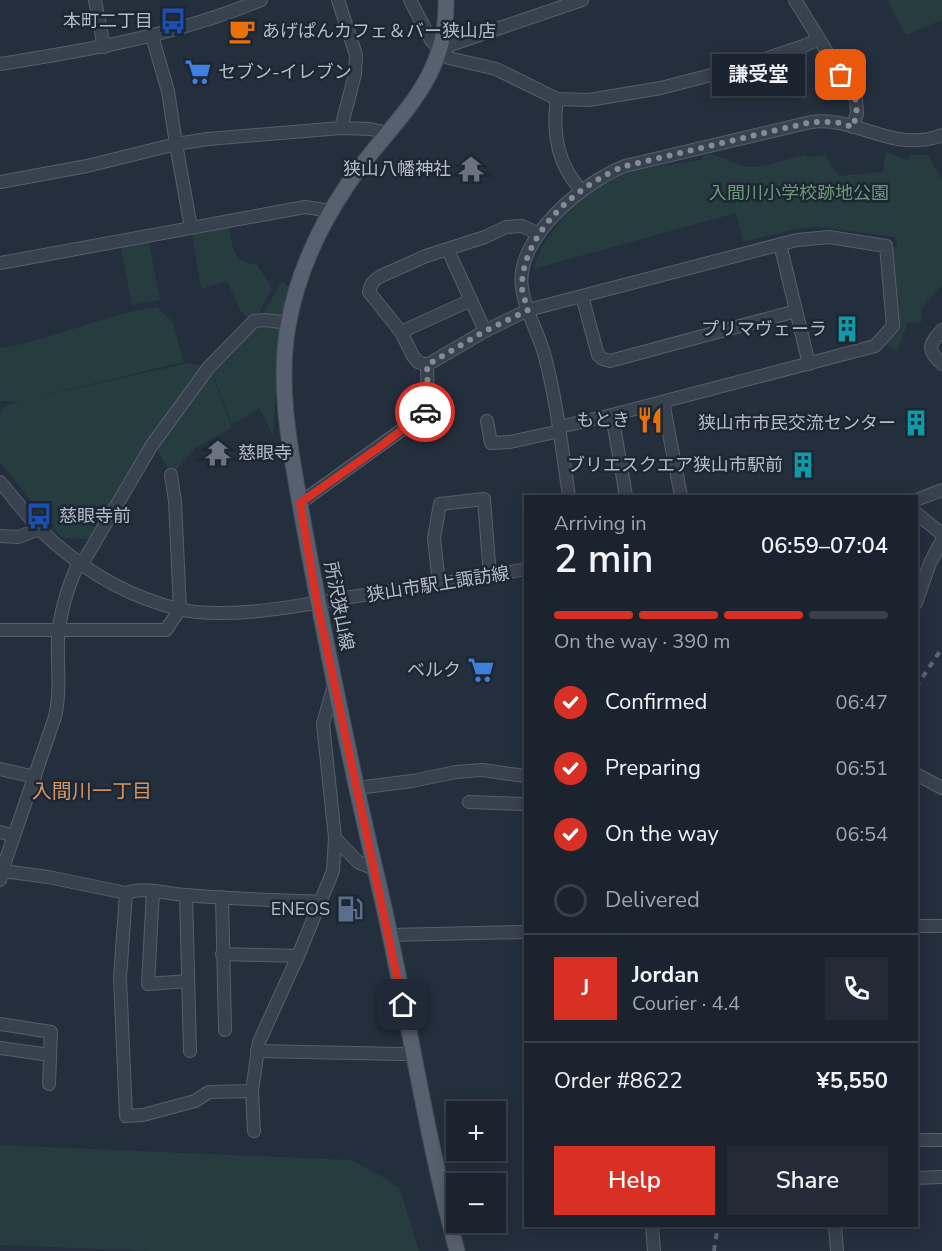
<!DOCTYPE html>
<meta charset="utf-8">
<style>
body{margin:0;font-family:"Nunito Sans","Noto Sans JP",sans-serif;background:#242b36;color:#f1f3f6;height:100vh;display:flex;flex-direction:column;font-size:22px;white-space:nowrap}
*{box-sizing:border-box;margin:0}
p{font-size:20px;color:#a0a4aa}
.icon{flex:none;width:33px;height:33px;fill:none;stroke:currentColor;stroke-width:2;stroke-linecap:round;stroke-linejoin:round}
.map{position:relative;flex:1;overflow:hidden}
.panel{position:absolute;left:524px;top:495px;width:394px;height:732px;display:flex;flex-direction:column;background:#1b232e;border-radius:0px;box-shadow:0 3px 15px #0003,0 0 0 2px #39404a}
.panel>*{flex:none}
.fabs{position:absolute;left:446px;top:1101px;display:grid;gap:12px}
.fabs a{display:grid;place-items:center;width:60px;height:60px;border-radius:0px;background:#1b232e;box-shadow:0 3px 15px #0003,0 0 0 2px #39404a;font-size:30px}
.pin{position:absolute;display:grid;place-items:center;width:51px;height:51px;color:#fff;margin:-26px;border-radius:12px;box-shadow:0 3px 9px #0006}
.courier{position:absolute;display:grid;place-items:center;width:60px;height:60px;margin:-30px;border:4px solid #d93025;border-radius:50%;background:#fff;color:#222;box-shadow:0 2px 8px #0007}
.bubble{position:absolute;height:42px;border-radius:0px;background:#1b232e;box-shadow:0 3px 15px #0003,0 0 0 2px #39404a;font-size:20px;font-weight:600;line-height:42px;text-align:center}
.headline em{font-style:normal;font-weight:600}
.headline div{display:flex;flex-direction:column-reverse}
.headline{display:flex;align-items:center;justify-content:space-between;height:102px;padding:0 30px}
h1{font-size:39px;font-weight:600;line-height:45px}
.bar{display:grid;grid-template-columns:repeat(4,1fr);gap:9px 6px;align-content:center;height:72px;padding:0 30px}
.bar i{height:8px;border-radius:4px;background:#39404a}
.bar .active{background:#d93025}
.bar p{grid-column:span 4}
.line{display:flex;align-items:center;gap:15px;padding:0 30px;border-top:2px solid #39404a}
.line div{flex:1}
.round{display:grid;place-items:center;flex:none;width:63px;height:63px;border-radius:0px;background:#242b36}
ol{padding:0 30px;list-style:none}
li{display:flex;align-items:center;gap:18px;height:66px}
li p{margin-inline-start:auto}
li .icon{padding:6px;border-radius:50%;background:#d93025;color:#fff;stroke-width:4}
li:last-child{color:#a0a4aa}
li i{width:33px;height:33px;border:3px solid #39404a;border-radius:50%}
.button{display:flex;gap:12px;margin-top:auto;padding:12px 30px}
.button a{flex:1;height:69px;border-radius:0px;background:#d93025;color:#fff;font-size:24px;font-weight:600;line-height:69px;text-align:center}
.button a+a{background:#242b36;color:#f1f3f6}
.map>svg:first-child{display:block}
.green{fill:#263c3f}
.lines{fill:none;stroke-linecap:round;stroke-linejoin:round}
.minor-casing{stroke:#565f6c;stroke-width:14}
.major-casing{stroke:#414a57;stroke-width:17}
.minor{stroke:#38414e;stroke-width:12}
.major{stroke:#56606e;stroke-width:15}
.rail{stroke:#5a6575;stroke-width:4;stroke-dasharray:6 6;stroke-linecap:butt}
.done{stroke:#828b98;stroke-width:6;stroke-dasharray:0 10.8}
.route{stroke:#d93025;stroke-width:8}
.labels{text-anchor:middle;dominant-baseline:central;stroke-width:5;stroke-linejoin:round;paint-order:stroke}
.poi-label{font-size:18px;fill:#b4bcc9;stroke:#1d2633;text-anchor:end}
.park-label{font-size:18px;fill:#6b9a76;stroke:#1d2633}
.street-label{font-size:18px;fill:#b4bcc9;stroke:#1d2633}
.neighbourhood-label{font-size:20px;fill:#d59563;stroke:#1d2633}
</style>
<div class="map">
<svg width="942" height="1251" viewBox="0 0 942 1251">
<rect width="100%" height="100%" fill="#242f3e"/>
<g class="green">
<polygon points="887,0 942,0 942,20 906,35"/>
<path d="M886 152 907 160 910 155H928L942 180V285L921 309 922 321 916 324 908 322 897 351 884 343 897 326 892 247H898L895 237 820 227 796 229 743 242 736 213 533 269C540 247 551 231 567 214 612 168 640 169 701 160L704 155C718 152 734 166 749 167 762 168 791 158 805 155L806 157 825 155 839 176 883 172Z"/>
<path d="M228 227C234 248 231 261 257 265L272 288 258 315 249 319 240 310 227 281 201 289 192 233Z"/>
<polygon points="149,242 160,300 132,305 121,248"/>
<polygon points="282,281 289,287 282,319 266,317 263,314"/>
<path d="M157 307 173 322 183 362 33 398 188 363 208 367 93 539 62 538 0 462V412L7 405 20 402 0 401V348C54 340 103 314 157 307Z"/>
<polygon points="255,323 280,326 273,435 259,408 232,425 211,368"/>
<polygon points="210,368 232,428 195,448 172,474 153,445"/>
<polygon points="0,1145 351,1160 383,1177 400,1189 419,1251 149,1251 0,1245"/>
</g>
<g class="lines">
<g class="minor-casing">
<g id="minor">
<polyline points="95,0 104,47"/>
<polyline points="338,0 356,55 355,74 341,128"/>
<polyline points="410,0 431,40 449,58 496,69 557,99 589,100 661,88 734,69 804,46 819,39"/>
<polyline points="795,0 856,99 857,113 853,127"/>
<polyline points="152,36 168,91 176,144 191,228"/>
<polyline points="441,48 582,0"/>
<path d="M0 64C89 50 177 35 261 0"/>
<path d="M557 99C552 133 557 164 581 190"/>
<polyline points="0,182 87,166 176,144 208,139 341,128 370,129 389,133"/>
<path d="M539 234 522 226 506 227 485 237 426 256 381 276C374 280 371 283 369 292L401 332 413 356 418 362 427 365 485 331 528 310 797 240 829 237 886 246 893 326 875 346 612 415 559 427"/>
<polyline points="780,244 809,364"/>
<polyline points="448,250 485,331"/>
<polyline points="0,263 305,207 331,211"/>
<polyline points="582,296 598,355 603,359 610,361 796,311"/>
<path d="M942 330C929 345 926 349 942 364"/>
<polyline points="401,332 471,300"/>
<polyline points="663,402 681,496"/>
<polyline points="612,415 626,496"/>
<polyline points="487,421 491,443 510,442 560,431"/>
<path d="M0 482C19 504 36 528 58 546 93 576 134 598 178 609 226 620 297 606 345 598 405 589 465 581 525 569"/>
<path d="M569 496C562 450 557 402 545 357 539 333 525 312 522 288 514 238 585 181 625 166L811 122C859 116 892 154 942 135"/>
<polyline points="916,500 942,490"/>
<polyline points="300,503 424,414 428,400 427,365"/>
<polyline points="916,513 942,534"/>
<polyline points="0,536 18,537 40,529"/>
<polyline points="82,564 152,445 209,367 254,321 265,320 289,323"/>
<polyline points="439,584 434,538 440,504 484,499 490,576"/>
<polyline points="916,603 930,563 942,540"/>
<polyline points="0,630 166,630 180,609 175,501 171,475"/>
<polyline points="334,685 323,724 335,838 358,862 374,869"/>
<polyline points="0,769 35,777"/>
<polyline points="916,774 942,788"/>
<polyline points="357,788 412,781 456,772 482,770 525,776"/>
<polyline points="469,802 525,804"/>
<polyline points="0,832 14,836"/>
<path d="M3 871 48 877 126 893C145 886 166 894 186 895 230 899 276 900 321 902"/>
<path d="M0 880 6 859 55 717C61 691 57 664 58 638 60 611 68 586 79 562"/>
<polyline points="153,891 148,984 188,981"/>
<polyline points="126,893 120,978 126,1116 143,1115 195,1101 209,1092 252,1091"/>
<polyline points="186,895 190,1051"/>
<polyline points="222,897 225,1030"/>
<polyline points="916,926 942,926"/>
<polyline points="389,935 525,932"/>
<polyline points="222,954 298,956"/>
<polyline points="0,1024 51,1032 49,1084"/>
<polyline points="0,1048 50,1055"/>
<polyline points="257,1051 402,1054 413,1052"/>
<polyline points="254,1131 252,1091 259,1042 298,956 333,871 335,838"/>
<polyline points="916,1140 942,1140"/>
<polyline points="916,1178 942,1177"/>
<polyline points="652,1226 654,1251"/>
<polyline points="835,1226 837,1251"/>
</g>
</g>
<g class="major-casing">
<path id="major" d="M446 0C448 86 388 123 346 187 318 229 297 275 288 326 277 389 291 453 302 515 318 604 336 692 355 780 366 832 379 883 390 935 412 1040 429 1147 457 1251"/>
</g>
<use href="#minor" class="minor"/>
<use href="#major" class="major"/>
<g class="rail">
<polyline points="916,687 942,648"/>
<polyline points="714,1251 718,1226"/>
</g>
</g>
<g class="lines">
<path class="done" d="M425 412 428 400 427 365 485 331 528 310C526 302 521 292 522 283 525 230 579 184 625 166L811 122H836L853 127C861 100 855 97 841 75"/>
<polyline class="route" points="403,1005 317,603 300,503 381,446 425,412"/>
</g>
<defs>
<g id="bus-bare" transform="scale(2.07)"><path d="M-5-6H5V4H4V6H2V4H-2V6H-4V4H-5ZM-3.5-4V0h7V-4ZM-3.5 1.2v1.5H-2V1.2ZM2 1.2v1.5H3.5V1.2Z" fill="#1a4fb4" stroke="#1d2633" stroke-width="2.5" paint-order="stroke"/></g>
<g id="cafe-bare" transform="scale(2.07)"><path d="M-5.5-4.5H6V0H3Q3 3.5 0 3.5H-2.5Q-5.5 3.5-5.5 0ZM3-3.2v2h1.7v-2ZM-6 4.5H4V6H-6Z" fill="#e8710a" stroke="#1d2633" stroke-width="2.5" paint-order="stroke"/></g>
<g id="supermarket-bare" transform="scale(2.07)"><path d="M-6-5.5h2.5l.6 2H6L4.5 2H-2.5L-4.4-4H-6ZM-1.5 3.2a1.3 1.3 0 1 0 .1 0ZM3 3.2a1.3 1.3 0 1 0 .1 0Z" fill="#3f7fe0" stroke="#1d2633" stroke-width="2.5" paint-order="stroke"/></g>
<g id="temple-bare" transform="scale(2.07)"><path d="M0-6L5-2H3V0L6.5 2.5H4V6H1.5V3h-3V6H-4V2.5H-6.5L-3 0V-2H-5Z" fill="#6b7280" stroke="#1d2633" stroke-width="2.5" paint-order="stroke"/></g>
<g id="building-bare" transform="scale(2.07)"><path d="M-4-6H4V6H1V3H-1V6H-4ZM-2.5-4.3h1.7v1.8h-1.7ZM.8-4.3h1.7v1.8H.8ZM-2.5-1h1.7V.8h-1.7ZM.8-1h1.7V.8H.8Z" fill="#0f9aa8" stroke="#1d2633" stroke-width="2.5" paint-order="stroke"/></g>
<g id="restaurant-bare" transform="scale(2.07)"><path d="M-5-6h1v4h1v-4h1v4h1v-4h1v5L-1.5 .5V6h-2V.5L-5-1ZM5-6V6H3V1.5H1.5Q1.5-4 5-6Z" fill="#e8710a" stroke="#1d2633" stroke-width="2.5" paint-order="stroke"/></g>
<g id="fuel-bare" transform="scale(2.07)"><path d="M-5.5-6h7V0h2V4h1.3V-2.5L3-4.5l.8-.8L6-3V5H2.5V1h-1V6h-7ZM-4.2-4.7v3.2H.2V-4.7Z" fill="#5c6f8a" stroke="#1d2633" stroke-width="2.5" paint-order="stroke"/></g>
</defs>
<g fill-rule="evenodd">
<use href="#bus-bare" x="173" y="21"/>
<use href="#cafe-bare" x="242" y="31"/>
<use href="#supermarket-bare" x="198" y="72"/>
<use href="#temple-bare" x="471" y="169"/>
<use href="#building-bare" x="847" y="329"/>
<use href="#restaurant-bare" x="650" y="420"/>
<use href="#building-bare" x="916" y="423"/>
<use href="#temple-bare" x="218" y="453"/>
<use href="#building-bare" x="803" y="465"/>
<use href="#bus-bare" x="39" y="516"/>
<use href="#supermarket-bare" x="481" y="670"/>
<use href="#fuel-bare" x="350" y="909"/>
</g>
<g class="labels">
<g class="poi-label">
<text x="153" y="21">本町二丁目</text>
<text x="262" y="31" text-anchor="start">あげぱんカフェ＆バー狭山店</text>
<text x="218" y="72" text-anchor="start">セブン-イレブン</text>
<text x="451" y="169">狭山八幡神社</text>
<text x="827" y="329">プリマヴェーラ</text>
<text x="630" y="420">もとき</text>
<text x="896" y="423">狭山市市民交流センター</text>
<text x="238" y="453" text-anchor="start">慈眼寺</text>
<text x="783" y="465">ブリエスクエア狭山市駅前</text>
<text x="59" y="516" text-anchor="start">慈眼寺前</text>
<text x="461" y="670">ベルク</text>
<text x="330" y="909">ENEOS</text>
</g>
<g class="park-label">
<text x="799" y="193">入間川小学校跡地公園</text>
</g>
<g class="street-label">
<text transform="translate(438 584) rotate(-9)">狭山市駅上諏訪線</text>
<text transform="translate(339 606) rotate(79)">所沢狭山線</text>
</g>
<g class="neighbourhood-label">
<text x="92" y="791">入間川一丁目</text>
</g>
</g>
</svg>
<div class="fabs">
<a>+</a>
<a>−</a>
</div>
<div class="pin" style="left:841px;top:75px;background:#ea580c"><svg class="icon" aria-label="bag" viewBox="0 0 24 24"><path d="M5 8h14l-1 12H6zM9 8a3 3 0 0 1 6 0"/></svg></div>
<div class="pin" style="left:403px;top:1005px;background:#1f2937"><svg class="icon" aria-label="home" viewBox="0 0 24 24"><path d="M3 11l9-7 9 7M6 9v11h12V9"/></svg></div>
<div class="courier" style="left:425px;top:412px"><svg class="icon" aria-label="car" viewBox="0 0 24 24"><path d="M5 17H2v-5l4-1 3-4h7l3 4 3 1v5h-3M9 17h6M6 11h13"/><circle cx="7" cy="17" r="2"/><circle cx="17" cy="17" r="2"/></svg></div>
<div class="bubble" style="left:712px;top:54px;width:93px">謙受堂</div>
<section class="panel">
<div class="headline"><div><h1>2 min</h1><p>Arriving in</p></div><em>06:59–07:04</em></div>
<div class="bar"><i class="active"></i><i class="active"></i><i class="active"></i><i></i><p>On the way · 390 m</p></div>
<ol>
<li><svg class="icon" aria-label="check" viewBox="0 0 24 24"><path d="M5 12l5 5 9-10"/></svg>Confirmed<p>06:47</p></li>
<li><svg class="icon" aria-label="check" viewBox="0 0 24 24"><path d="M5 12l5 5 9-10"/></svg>Preparing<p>06:51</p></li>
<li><svg class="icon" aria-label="check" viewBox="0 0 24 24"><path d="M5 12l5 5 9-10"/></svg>On the way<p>06:54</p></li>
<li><i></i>Delivered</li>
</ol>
<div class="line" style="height:108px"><b class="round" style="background:#d93025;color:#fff">J</b><div><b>Jordan</b><p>Courier · 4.4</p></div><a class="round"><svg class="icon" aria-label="phone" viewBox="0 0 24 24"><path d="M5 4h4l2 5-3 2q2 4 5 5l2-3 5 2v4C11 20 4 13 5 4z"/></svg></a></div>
<div class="line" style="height:78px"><div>Order #8622</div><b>¥5,550</b></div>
<div class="button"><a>Help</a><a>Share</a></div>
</section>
</div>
